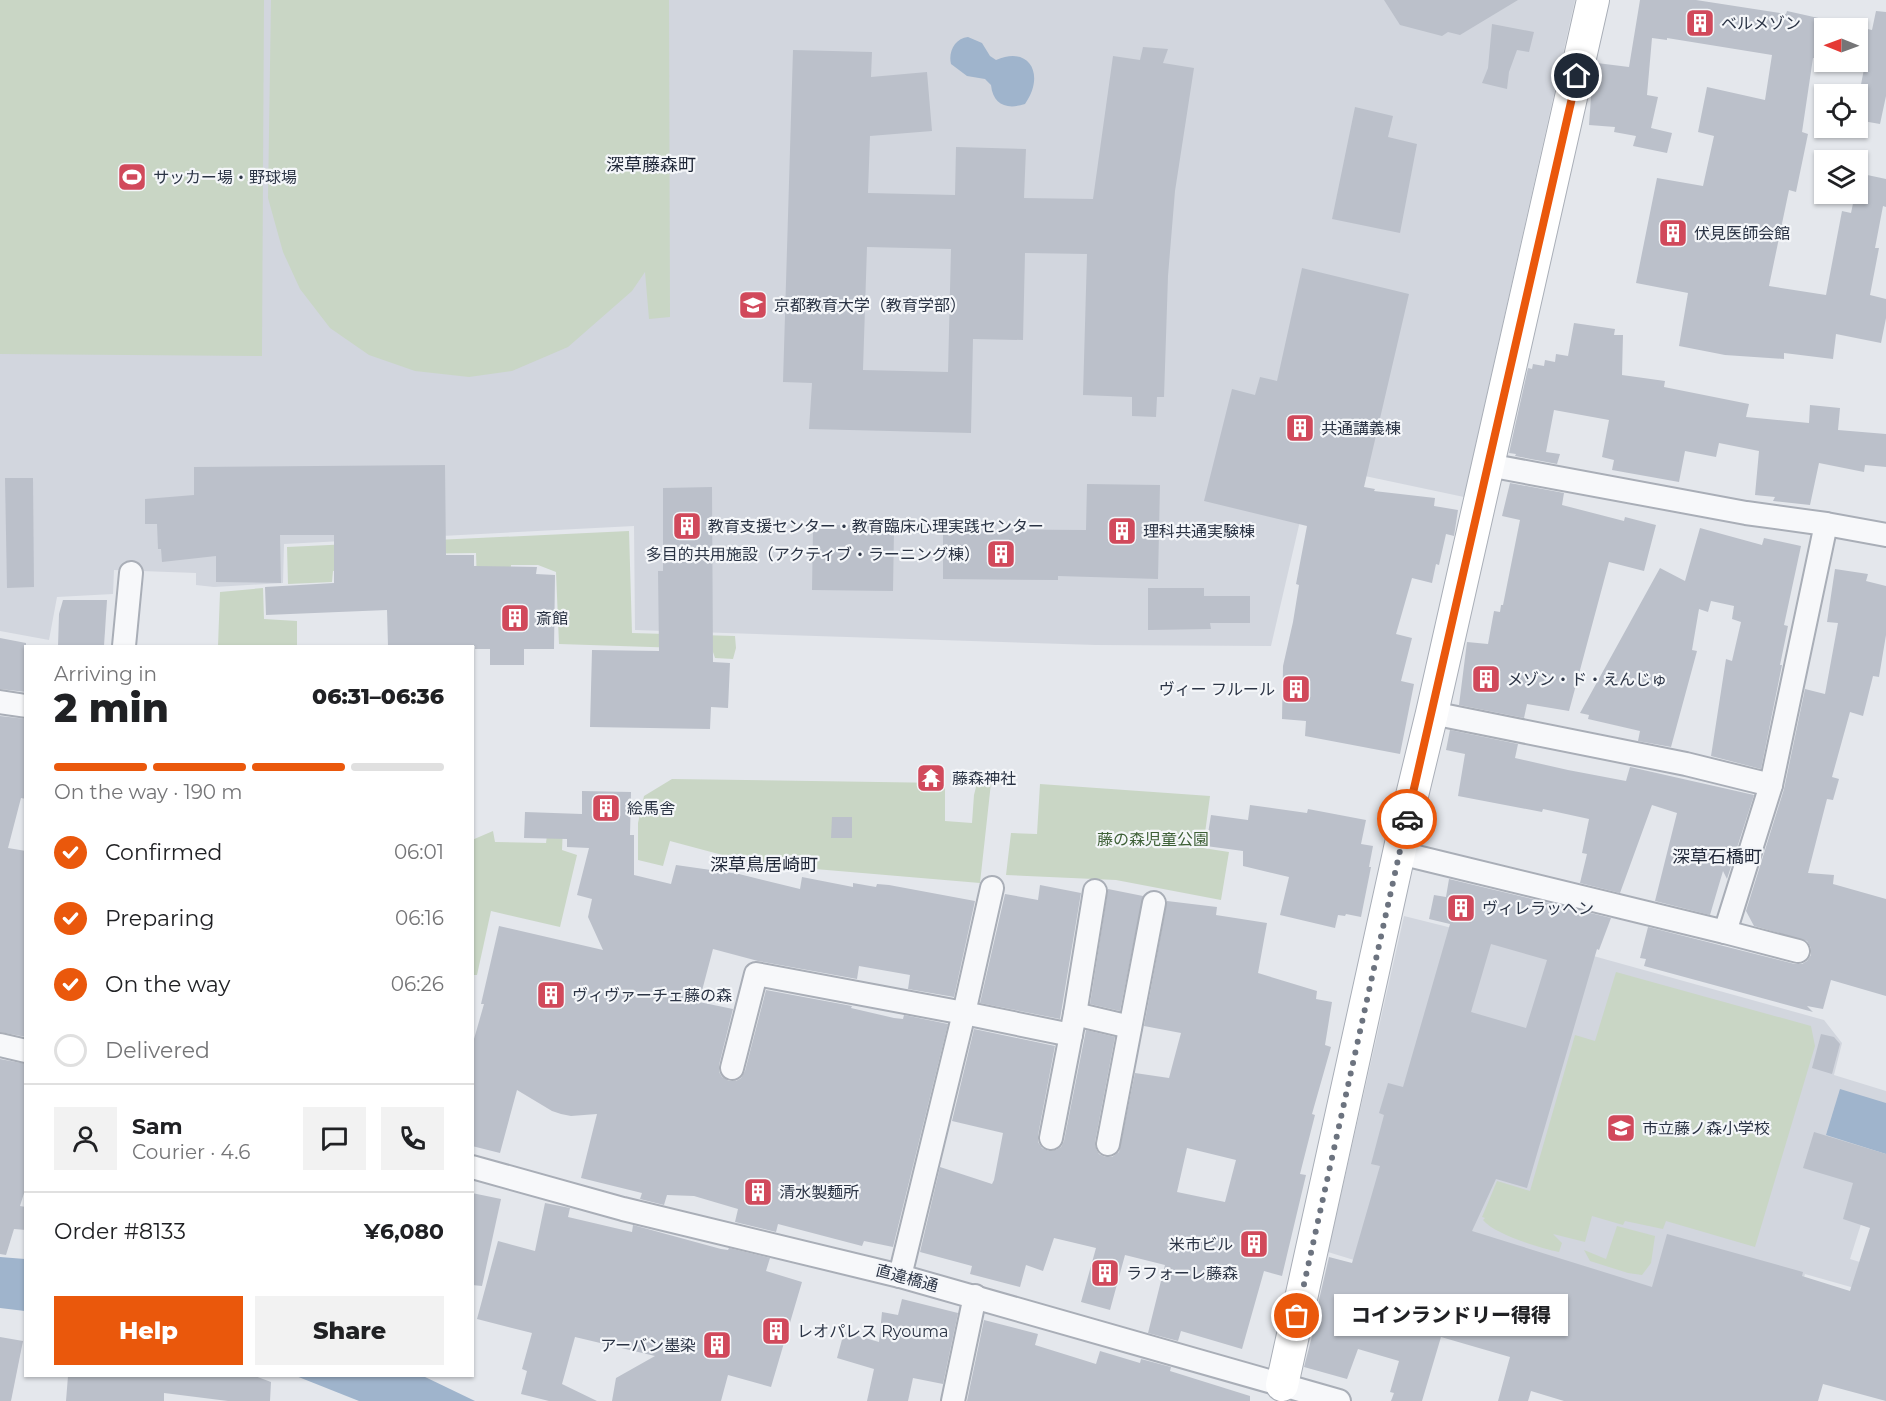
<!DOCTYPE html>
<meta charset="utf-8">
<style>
body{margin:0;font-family:Montserrat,"Noto Sans JP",sans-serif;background:#f2f2f2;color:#202124;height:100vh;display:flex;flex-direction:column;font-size:22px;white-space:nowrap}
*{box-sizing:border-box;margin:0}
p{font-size:20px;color:#757577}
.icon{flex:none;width:33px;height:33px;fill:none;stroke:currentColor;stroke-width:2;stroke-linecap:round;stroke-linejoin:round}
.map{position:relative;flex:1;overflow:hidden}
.side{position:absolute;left:24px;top:645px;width:450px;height:732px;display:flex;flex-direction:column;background:#fff;border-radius:0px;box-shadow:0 2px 4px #0004}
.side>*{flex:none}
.needle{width:39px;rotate:271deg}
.controls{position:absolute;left:1814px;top:18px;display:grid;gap:12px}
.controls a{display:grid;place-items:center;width:54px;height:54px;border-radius:0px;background:#fff;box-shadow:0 2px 4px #0004;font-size:30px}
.pin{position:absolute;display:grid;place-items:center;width:51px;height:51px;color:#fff;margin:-26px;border:3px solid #fff;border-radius:50%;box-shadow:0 2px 6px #0007}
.courier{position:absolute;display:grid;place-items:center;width:60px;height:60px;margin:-30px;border:4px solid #ea580c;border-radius:50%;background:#fff;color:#222;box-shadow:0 2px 8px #0007}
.bubble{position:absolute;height:42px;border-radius:0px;background:#fff;box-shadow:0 2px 4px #0004;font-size:20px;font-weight:800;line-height:42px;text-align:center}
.head em{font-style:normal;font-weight:800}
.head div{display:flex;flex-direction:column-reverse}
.head{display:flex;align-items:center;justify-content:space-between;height:102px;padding:0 30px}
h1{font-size:39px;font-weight:800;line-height:45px}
.bar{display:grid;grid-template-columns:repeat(4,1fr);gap:9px 6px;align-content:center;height:72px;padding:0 30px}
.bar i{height:8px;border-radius:4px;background:#e0e0e0}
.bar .selected{background:#ea580c}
.bar p{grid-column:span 4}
.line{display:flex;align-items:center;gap:15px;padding:0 30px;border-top:2px solid #e0e0e0}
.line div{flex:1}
.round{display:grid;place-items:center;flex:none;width:63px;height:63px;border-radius:0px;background:#f2f2f2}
ol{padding:0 30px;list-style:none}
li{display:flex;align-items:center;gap:18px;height:66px}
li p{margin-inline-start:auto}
li .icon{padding:6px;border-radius:50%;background:#ea580c;color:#fff;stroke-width:4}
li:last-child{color:#757577}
li i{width:33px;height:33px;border:3px solid #e0e0e0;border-radius:50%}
.action{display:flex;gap:12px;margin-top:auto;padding:12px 30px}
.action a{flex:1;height:69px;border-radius:0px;background:#ea580c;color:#fff;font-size:24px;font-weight:800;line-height:69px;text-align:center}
.action a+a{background:#f2f2f2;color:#202124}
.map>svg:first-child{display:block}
.built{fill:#d2d6de}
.green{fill:#c9d6c5}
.water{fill:#9fb4cc}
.building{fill:#bbc0ca;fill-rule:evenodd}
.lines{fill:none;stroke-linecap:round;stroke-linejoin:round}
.street-casing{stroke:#a9aeb7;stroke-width:26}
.secondary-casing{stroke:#a9aeb7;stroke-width:34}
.street{stroke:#f7f8fa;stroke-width:22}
.secondary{stroke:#fff;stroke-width:32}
.done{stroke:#6c737f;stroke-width:6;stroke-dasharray:0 10.8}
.route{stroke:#ea580c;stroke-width:8}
.labels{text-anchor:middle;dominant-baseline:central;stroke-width:4.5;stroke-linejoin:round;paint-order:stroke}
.poi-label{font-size:16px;fill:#2b3445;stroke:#f4f6f9;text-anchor:start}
.park-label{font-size:16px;fill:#3f6138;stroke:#f4f6f9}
.street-label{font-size:16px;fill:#2b3445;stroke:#f4f6f9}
.neighbourhood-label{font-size:18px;fill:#1d2536;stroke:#f4f6f9}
</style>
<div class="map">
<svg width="1886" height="1401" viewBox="0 0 1886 1401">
<rect width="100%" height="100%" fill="#e4e7ec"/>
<g class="built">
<polygon points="0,0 1575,0 1464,497 1313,465 1271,646 1096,645 635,630 634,526 284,544 283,583 214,587 196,585 196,573 114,570 113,594 57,597 49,640 0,631"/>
<polygon points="1404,916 1484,936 1521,936 1824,1020 1842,1043 1834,1075 1886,1091 1886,1165 1880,1164 1850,1259 1886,1270 1886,1297 1805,1274 1772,1389 1328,1252"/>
</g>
<g class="green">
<polygon points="0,0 264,0 262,356 0,354"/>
<polygon points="271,0 669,0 670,317 649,319 645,272 632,291 568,347 512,371 469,377 415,371 369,355 330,328 300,289 283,252 268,198"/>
<polygon points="629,531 632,633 735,636 736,648 733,659 715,658 712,649 559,644 556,572 538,565 511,565 510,585 477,584 476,553 403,554 385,565 333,571 332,582 288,584 287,547"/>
<polygon points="263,588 264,619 297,621 297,646 218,646 220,592"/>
<polygon points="672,779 945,783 945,821 972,823 974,795 977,783 991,783 980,883 756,864 670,841 663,866 638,860 638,823 644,796"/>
<polygon points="1040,784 1210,796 1203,848 1229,852 1221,900 1116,880 1006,875 1011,833 1037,834"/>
<polygon points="563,827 562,850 577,855 560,927 491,911 477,975 473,975 472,840 493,831 495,842 546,843 548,828"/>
<path d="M1616 972 1811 1026 1815 1046 1755 1247 1666 1221 1663 1229 1625 1221 1623 1225 1592 1216 1585 1242 1553 1234 1562 1243 1559 1252C1540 1248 1494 1234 1483 1220L1485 1218 1482 1217 1497 1181 1530 1191 1575 1035 1595 1041Z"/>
<polygon points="1617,1226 1655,1236 1651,1263 1642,1275 1628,1273 1590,1261 1584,1250 1606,1259"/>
</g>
<g class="water">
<path d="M968 37 982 43 990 56 996 60C1031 45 1045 76 1025 104 1007 110 993 105 991 85L985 79 967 76 951 64C948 52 955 38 968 37Z"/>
<polygon points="1840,1089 1886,1103 1886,1154 1826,1135"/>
<polygon points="0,1257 25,1259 25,1311 0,1308"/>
<polygon points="296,1376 423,1376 475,1401 359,1401"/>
</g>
<g class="building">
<polygon points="1384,0 1518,0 1460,35 1448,32 1442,36 1400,25"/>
<polygon points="1640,0 1696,0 1786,14 1787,11 1872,30 1876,11 1886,12 1886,96 1880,124 1857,120 1857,105 1864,69 1831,62 1857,62 1857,28 1824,28 1824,60 1813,58 1802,132 1808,134 1796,192 1789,190 1769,286 1826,295 1842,211 1851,213 1855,194 1857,194 1858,173 1886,179 1886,207 1883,206 1875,248 1879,248 1870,295 1886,299 1886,318 1881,343 1836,334 1833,359 1784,353 1784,359 1725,355 1679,346 1688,293 1636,283 1657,178 1703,186 1714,136 1698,132 1707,87 1765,100 1772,55 1667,38 1667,40 1652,38 1647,95 1658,97 1651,128 1672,133 1667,153 1633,146 1636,136 1614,132 1615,127 1589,125 1591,97 1597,63 1629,67"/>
<polygon points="1492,24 1534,32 1529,52 1517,50 1509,72 1507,89 1482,83 1488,68"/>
<path d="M1143 47 1168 49 1163 63 1194 68 1175 191 1168 276 1164 397H1157L1156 417 1132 416V397L1083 395 1087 254 1025 253 1023 340 973 339 971 433 809 429 812 383 783 382 793 50 872 52 871 77 927 72 932 131 870 136 868 193 955 195 956 147 1026 149 1024 198 1093 199 1113 56 1140 60ZM867 247 951 249 948 372 863 370Z"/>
<polygon points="1355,107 1393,116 1388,137 1417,144 1400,233 1332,219"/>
<polygon points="1302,268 1409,294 1364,487 1375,489 1374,491 1435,498 1434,506 1458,510 1454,536 1446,534 1439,565 1436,564 1432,583 1412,578 1396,634 1412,638 1401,681 1414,684 1400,754 1305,736 1306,721 1282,719 1283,666 1293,622 1299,585 1296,584 1307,526 1204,501 1232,389 1255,395 1260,377 1277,381"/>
<polygon points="1574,323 1615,329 1614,335 1623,335 1622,375 1665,381 1664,387 1749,404 1746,417 1809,423 1810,405 1840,408 1838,430 1886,434 1886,467 1865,465 1864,472 1819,463 1810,505 1773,501 1775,497 1755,495 1759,451 1719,443 1716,457 1685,451 1679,482 1612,470 1614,460 1602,457 1609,420 1554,410 1546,452 1560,454 1557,464 1515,456 1516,454 1509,453 1528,368 1532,369 1533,364 1544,366 1545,360 1555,362 1556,354 1568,356"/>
<polygon points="445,465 446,555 474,555 474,566 537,567 536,574 555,575 554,649 524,649 524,665 490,665 490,649 475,649 475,646 388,646 387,610 266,615 265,587 334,583 334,535 280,535 281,583 216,582 216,556 162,562 161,549 158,549 157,524 145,524 145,499 194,495 194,467"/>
<polygon points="5,478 33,478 34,587 7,588"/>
<polygon points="1510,483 1564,493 1562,505 1624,521 1625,517 1656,525 1644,571 1609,562 1569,711 1527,704 1524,718 1459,705 1467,642 1488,644 1494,611 1500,612 1501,605 1503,605 1520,520 1502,516"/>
<polygon points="1087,484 1160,485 1158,579 1058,576 1058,580 943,579 943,529 1086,530"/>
<polygon points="712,487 713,662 730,663 728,708 711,707 710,729 590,727 592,650 659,651 658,571 663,571 663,488"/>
<polygon points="837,525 871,526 871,529 894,530 893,591 812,590 813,529 837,529"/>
<polygon points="1700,528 1762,545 1764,538 1801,546 1784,625 1788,626 1780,665 1782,665 1761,769 1711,756 1726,659 1732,661 1741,622 1732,619 1734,606 1711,601 1708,612 1699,609 1692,650 1697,651 1671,747 1638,741 1640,731 1588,719 1589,715 1580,713 1660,568 1685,581"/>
<polygon points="1835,569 1868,574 1866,581 1886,586 1886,635 1879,677 1873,676 1863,716 1850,712 1832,777 1839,779 1833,800 1827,799 1808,873 1834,875 1833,884 1886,899 1886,996 1831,980 1823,1009 1807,1006 1813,1012 1644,966 1646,959 1640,958 1648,927 1795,964 1802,964 1807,961 1811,955 1811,948 1807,941 1754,926 1746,911 1784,789 1805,689 1825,694 1838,623 1827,622"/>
<polygon points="1148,588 1204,588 1204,596 1250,596 1250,623 1210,623 1211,629 1148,630"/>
<polygon points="63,600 107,600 104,646 58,646 59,614"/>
<polygon points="0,638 26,643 26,692 0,689"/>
<polygon points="0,716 26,719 26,799 21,798 8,848 26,851 26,1037 0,1032"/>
<polygon points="1450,730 1518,744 1515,758 1568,770 1626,781 1630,767 1754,795 1727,879 1723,871 1710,915 1655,901 1677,813 1652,805 1620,893 1580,883 1587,854 1582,853 1589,819 1543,809 1542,812 1458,796 1465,754 1446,750"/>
<polygon points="582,791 631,792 630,835 634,835 634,875 671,884 676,865 739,874 800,889 802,877 853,887 853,883 876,887 877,884 889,885 975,901 954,997 908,989 910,975 859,966 857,979 758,961 713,949 699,1002 733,1009 719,1065 719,1072 722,1077 729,1081 736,1081 741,1078 745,1071 766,990 852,1006 851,1008 894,1018 903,1019 904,1015 948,1024 893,1247 864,1241 862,1246 778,1224 776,1232 735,1222 738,1209 694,1196 667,1195 664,1205 640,1199 642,1193 581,1178 597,1114 571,1116 561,1114 552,1111 517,1090 500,1153 472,1146 472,1046 484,1004 481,1004 499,926 603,950 588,917 592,899 577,895 589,848 567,847 567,839 524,838 525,812 582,814"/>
<polygon points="1250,805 1307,813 1308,809 1366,820 1361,844 1373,846 1369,867 1371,867 1361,917 1346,914 1345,916 1338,915 1335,928 1280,915 1289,877 1243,866 1243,851 1206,846 1211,815 1248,820"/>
<polygon points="832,817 852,817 852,838 831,838"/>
<path d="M1449 879 1611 918 1599 950 1597 949 1527 1188 1496 1179 1472 1231 1652 1287 1667 1234 1803 1272 1802 1276 1850 1291 1870 1228 1843 1219 1853 1183 1803 1168 1814 1132 1886 1154V1401L1823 1384 1818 1401H1564L1531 1391 1528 1401H1498L1510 1357 1441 1337 1422 1401H1391L1394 1393 1390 1392 1399 1361 1358 1349 1347 1379 1304 1367 1317 1317H1315L1329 1257 1352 1263 1380 1166 1371 1164 1384 1115 1379 1113 1388 1083 1403 1087 1450 924 1429 919 1434 895 1446 897ZM1491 944 1547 960 1526 1028 1471 1012Z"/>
<polygon points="1040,885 1081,893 1060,1019 980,1003 1005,894 1038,900"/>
<polygon points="1108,889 1143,896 1120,1011 1090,1004"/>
<path d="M1167 901 1217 907 1216 915 1267 923 1258 973 1317 991 1316 999 1332 1002 1325 1045 1331 1047 1312 1114 1315 1115 1300 1174 1306 1175 1282 1276 1264 1271 1242 1349 1181 1331 1178 1341 1148 1333 1165 1265 1125 1255 1110 1310 1081 1302 1096 1248 1054 1238 1043 1271 1026 1265 1020 1287 970 1274 972 1266 920 1252 940 1167 992 1184 994 1180 1003 1133 952 1121 974 1029 1055 1046 1038 1135V1142L1042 1148 1049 1151 1056 1150 1061 1147 1064 1141 1086 1030 1115 1037 1095 1142 1096 1149 1099 1154 1105 1157H1112L1119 1152 1135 1073 1169 1078 1181 1033 1144 1026ZM1187 1148 1236 1160 1225 1202 1177 1192Z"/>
<polygon points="1821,1034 1834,1037 1840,1044 1832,1074 1812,1068"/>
<polygon points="0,1059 26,1064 26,1187 20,1206 26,1207 26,1230 14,1229 6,1255 0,1254"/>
<polygon points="472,1193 501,1199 482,1286 472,1285"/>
<polygon points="545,1203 570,1208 568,1217 632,1232 633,1225 721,1249 728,1250 729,1248 770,1258 766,1271 802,1282 771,1387 728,1375 721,1401 612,1401 616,1378 655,1356 575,1337 562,1384 597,1401 549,1401 521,1394 527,1371 522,1369 532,1333 477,1319 498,1241 535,1251"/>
<polygon points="902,1299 958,1313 943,1384 913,1378 908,1401 867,1401 874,1369 837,1358 844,1332 879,1342 882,1312 898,1315"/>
<polygon points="984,1320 1038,1334 1035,1345 1096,1364 1100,1351 1140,1363 1141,1359 1171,1367 1170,1371 1250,1396 1250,1401 967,1401"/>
<polygon points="0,1337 23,1341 11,1401 0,1401"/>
<polygon points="68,1376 255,1376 271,1382 270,1401 228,1401 164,1393 164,1401 66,1401"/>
</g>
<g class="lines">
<g class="street-casing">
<g id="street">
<polyline points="1488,465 1746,513 1826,524 1886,535"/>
<polyline points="124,646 131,573"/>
<polyline points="0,702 26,706"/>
<polyline points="1432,713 1686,764 1771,785"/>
<polyline points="1400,853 1725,932 1771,785 1826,524"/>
<polyline points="1725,932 1798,951"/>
<polyline points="1075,1014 1130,1027"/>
<polyline points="0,1045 26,1051"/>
<polyline points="732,1068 756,974 964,1013 1071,1035"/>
<polyline points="1051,1138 1075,1014 1095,891"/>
<polyline points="1108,1144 1154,903"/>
<polyline points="472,1167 623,1209 900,1276 1339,1401"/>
<polyline points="900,1276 964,1013 992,888"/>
<polyline points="953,1401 975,1296"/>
</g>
</g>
<g class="secondary-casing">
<polyline id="secondary" points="1282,1385 1408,812 1432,713 1593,0"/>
</g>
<use href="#street" class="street"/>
<use href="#secondary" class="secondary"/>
</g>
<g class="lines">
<polyline class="done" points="1297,1316 1407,819"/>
<polyline class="route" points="1407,819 1577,76"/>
</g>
<defs>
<g id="building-square" transform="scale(1.5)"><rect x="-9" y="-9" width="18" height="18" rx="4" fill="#d1495b" stroke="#f4f6f9"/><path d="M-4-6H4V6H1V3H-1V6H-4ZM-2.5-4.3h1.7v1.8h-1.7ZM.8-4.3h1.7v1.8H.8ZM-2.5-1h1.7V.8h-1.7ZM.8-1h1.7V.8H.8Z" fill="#fff"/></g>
<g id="stadium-square" transform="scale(1.5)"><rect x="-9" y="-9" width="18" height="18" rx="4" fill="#d1495b" stroke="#f4f6f9"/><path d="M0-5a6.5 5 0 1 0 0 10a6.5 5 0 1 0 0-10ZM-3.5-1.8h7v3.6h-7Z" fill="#fff"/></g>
<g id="university-square" transform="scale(1.5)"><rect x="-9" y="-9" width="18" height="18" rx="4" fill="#d1495b" stroke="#f4f6f9"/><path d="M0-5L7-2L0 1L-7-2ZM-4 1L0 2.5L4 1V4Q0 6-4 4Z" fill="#fff"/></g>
<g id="temple-square" transform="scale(1.5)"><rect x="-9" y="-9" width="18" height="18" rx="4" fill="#d1495b" stroke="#f4f6f9"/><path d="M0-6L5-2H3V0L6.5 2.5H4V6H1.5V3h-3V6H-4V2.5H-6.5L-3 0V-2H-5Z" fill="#fff"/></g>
<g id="school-square" transform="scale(1.5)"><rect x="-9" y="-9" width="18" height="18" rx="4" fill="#d1495b" stroke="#f4f6f9"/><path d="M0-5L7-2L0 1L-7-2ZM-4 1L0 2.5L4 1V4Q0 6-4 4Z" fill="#fff"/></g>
</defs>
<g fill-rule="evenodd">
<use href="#building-square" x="1700" y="23"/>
<use href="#stadium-square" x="132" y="177"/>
<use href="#building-square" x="1673" y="233"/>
<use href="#university-square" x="753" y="305"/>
<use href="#building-square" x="1300" y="428"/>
<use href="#building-square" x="687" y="526"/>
<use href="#building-square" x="1122" y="531"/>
<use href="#building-square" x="1001" y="554"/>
<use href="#building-square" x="515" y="618"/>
<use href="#building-square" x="1486" y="679"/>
<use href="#building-square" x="1296" y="689"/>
<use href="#temple-square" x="931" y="778"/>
<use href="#building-square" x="606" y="808"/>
<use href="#building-square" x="1461" y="908"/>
<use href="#building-square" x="551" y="995"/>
<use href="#school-square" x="1621" y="1128"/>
<use href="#building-square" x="758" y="1192"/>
<use href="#building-square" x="1254" y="1244"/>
<use href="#building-square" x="1105" y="1273"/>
<use href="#building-square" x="776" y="1331"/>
<use href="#building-square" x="717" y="1345"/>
</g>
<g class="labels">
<g class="poi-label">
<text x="1721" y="23">ベルメゾン</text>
<text x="153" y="177">サッカー場・野球場</text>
<text x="1694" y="233">伏見医師会館</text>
<text x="774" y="305">京都教育大学（教育学部）</text>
<text x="1321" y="428">共通講義棟</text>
<text x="708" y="526">教育支援センター・教育臨床心理実践センター</text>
<text x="1143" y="531">理科共通実験棟</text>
<text x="980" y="554" text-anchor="end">多目的共用施設（アクティブ・ラーニング棟）</text>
<text x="536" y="618">斎館</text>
<text x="1507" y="679">メゾン・ド・えんじゅ</text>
<text x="1275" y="689" text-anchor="end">ヴィー フルール</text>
<text x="952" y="778">藤森神社</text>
<text x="627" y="808">絵馬舎</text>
<text x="1482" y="908">ヴィレラッヘン</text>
<text x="572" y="995">ヴィヴァーチェ藤の森</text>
<text x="1642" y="1128">市立藤ノ森小学校</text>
<text x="779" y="1192">清水製麺所</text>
<text x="1233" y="1244" text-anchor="end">米市ビル</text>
<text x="1126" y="1273">ラフォーレ藤森</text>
<text x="797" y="1331">レオパレス Ryouma</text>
<text x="696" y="1345" text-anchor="end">アーバン墨染</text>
</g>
<g class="park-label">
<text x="1153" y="839">藤の森児童公園</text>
</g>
<g class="street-label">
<text transform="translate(907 1278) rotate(15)">直違橋通</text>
</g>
<g class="neighbourhood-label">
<text x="651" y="165">深草藤森町</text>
<text x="1717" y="857">深草石橋町</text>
<text x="764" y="865">深草鳥居崎町</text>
</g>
</g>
</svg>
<div class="controls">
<a><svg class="needle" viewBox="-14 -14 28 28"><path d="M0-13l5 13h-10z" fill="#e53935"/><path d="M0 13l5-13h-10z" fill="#757577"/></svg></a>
<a><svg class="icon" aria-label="locate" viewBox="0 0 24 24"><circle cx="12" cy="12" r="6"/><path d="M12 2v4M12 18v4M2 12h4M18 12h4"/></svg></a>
<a><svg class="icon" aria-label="layers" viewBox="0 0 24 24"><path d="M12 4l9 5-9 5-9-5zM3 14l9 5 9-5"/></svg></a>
</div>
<div class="pin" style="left:1297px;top:1316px;background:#ea580c"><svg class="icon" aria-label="bag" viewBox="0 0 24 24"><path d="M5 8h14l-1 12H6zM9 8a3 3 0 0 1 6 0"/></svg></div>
<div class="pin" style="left:1577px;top:76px;background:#1f2937"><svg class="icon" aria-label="home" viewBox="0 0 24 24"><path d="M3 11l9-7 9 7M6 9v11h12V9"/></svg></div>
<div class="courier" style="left:1407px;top:819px"><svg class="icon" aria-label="car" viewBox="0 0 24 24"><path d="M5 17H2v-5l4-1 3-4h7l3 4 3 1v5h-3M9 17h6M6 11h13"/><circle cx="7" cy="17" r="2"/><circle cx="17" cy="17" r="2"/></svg></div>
<div class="bubble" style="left:1334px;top:1294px;width:234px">コインランドリー得得</div>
<section class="side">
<div class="head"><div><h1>2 min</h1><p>Arriving in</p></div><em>06:31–06:36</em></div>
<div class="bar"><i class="selected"></i><i class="selected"></i><i class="selected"></i><i></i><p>On the way · 190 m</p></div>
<ol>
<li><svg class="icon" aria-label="check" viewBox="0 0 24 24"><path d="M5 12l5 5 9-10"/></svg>Confirmed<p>06:01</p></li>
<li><svg class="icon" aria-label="check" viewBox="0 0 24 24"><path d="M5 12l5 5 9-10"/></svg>Preparing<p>06:16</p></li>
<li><svg class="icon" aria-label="check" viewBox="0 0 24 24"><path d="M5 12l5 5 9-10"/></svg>On the way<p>06:26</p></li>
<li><i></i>Delivered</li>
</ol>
<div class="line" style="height:108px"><a class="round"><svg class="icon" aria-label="person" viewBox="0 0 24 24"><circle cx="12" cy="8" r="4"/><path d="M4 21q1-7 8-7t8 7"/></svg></a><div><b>Sam</b><p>Courier · 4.6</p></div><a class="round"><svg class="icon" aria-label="chat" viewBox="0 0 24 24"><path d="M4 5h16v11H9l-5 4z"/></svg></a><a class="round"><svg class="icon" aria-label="phone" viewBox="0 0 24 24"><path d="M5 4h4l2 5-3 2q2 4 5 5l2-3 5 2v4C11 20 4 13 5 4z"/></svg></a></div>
<div class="line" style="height:78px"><div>Order #8133</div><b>¥6,080</b></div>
<div class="action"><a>Help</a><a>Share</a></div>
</section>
</div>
